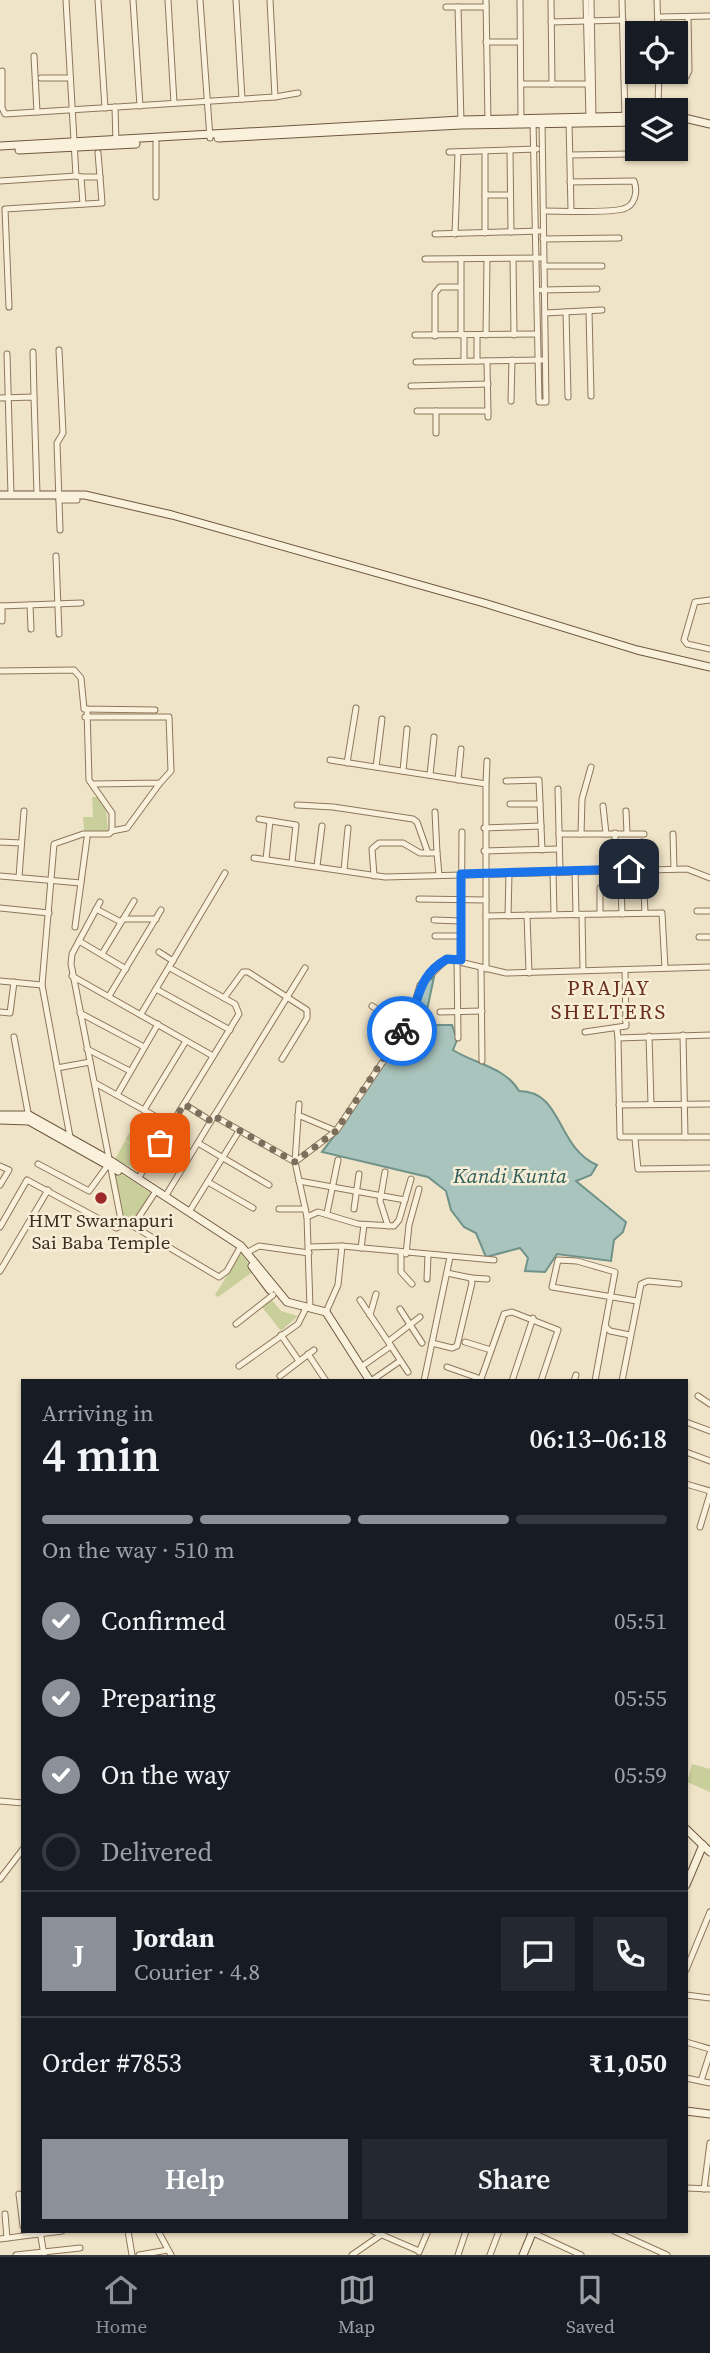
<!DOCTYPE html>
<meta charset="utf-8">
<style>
body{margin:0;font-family:"Source Serif 4",serif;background:#242831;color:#f1f3f6;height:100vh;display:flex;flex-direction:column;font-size:26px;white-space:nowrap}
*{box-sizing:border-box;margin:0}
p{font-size:23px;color:#9ea1a6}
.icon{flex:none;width:38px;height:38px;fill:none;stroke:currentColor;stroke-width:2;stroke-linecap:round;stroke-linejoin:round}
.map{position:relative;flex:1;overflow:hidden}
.drawer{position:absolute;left:21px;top:1379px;width:667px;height:854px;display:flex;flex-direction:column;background:#171b24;border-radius:0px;box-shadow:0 2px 5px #0004}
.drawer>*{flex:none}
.tools{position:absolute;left:625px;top:21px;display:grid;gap:14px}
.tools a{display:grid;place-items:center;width:63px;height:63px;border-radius:0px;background:#171b24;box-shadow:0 2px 5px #0004;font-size:35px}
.pin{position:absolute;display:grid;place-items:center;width:60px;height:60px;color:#fff;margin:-30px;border-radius:14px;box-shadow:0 4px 10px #0006}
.courier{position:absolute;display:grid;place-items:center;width:70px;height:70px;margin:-35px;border:5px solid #1a73e8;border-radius:50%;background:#fff;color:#222;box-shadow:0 2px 9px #0007}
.overview em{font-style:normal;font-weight:600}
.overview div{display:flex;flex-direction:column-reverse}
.overview{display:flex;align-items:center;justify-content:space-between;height:119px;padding:0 21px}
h1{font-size:46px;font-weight:600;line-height:52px}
.bar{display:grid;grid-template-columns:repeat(4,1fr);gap:10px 7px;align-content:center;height:84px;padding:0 21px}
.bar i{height:9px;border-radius:5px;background:#363941}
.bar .active{background:#8c9099}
.bar p{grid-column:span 4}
.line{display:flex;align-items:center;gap:18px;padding:0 21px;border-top:2px solid #363941}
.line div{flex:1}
.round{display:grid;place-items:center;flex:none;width:74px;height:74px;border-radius:0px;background:#242831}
ol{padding:0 21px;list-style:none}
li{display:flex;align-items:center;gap:21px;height:77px}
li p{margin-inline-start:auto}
li .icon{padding:7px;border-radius:50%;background:#8c9099;color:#fff;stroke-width:4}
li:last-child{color:#9ea1a6}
li i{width:38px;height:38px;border:4px solid #363941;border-radius:50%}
.action{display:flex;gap:14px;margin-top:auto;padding:14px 21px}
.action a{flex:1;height:80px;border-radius:0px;background:#8c9099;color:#fff;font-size:28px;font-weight:600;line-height:80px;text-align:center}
.action a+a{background:#242831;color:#f1f3f6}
.dock{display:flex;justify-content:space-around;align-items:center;height:98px;border-top:2px solid #363941;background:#171b24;font-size:19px;color:#9ea1a6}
.dock a{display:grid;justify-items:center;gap:4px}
.dock .active{color:#8c9099}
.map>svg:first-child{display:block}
.green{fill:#c9cf9b}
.water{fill:#a9c4bc;stroke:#6f938a;stroke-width:2}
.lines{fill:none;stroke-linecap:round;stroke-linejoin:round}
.street-casing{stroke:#8d765c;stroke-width:7}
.secondary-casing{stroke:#6f573f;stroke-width:9}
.street{stroke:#faf1dc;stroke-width:5}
.secondary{stroke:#faf1dc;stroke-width:7}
.done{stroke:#7c6e5b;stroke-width:7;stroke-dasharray:0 12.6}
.route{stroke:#1a73e8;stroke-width:9}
.poi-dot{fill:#9e2a2b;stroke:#f7eed8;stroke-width:2.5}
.labels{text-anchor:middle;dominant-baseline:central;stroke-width:5;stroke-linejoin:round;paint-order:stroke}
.poi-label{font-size:19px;fill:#3d2e20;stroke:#f7eed8}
.neighbourhood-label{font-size:21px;letter-spacing:2px;fill:#6b2e1e;stroke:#f7eed8}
.water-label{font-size:21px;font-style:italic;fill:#2f5d5a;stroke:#f7eed8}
</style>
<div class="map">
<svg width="710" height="2255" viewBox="0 0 710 2255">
<rect width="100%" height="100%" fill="#f0e4c8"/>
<g class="green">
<polygon points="92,797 98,797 106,807 108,832 84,831 83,817 93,817"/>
<polygon points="135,1124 160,1137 151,1154 125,1140"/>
<polygon points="125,1141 149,1154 140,1172 115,1159"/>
<polygon points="114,1169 151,1193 134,1221 123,1222"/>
<polygon points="241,1253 254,1271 218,1297 215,1295"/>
<polygon points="272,1300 281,1311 298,1316 281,1331 262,1307"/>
<polygon points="692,1764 710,1769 710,1792 687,1782"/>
</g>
<path class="water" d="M434 977 423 1029 430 1036 436 1025H452L457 1040 453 1050C475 1064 505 1067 519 1091 563 1091 556 1147 597 1165L591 1175 576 1181 626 1222 623 1232 614 1240 611 1261 557 1254 545 1272 525 1271 528 1258 520 1248 486 1257 476 1233 464 1227 451 1210 446 1191 428 1177 322 1152 347 1119 396 1041 412 1025 422 985Z"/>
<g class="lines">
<g class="street-casing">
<g id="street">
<polyline points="66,0 76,176 81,177 83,204"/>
<polyline points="98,0 105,108"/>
<polyline points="133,0 140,106"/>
<polyline points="168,0 174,103"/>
<polyline points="200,0 210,138"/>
<polyline points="236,0 242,99"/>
<polyline points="270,0 275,97"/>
<polyline points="486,0 488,123"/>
<polyline points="520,0 521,119"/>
<polyline points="551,0 552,84"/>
<polyline points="586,0 589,118"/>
<polyline points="591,0 593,119"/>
<polyline points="622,0 625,119"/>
<polyline points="657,0 658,33"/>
<polyline points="446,7 486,7"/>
<polyline points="458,7 461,122"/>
<polyline points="658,17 710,16"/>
<polyline points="551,22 623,20"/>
<polyline points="486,42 520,42"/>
<polyline points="34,56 37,112"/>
<polyline points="2,71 2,108 5,114 275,97 298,93"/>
<polyline points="41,78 70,78"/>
<polyline points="624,79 686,77 689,71 688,17"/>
<polyline points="521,84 591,84"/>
<polyline points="658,104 659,72"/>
<polyline points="115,107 116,143"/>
<polyline points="533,121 539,402 546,402 542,121"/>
<polyline points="569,122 571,210"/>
<polyline points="510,150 511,232"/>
<polyline points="485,151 485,233"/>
<polyline points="449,152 537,149"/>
<polyline points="98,153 100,177"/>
<polyline points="570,155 631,154"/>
<polyline points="0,181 76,176"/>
<polyline points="485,195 510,195"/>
<polyline points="156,197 156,142"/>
<path d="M544 211C561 211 609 213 623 209 635 206 638 192 634 181L570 182"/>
<polyline points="435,234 540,231"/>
<polyline points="455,234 458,152"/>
<polyline points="543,239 619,238"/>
<polyline points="425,259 541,258"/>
<polyline points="461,259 461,335"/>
<polyline points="513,259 514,335"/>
<polyline points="544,266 602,266"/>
<polyline points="541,290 597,289"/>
<polyline points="9,307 5,209 102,203 100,177 81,177"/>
<polyline points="589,311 591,396"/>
<polyline points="566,312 568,397"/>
<polyline points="545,313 602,310"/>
<polyline points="415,335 538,334"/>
<polyline points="464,335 464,361"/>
<polyline points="477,335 477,361"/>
<polyline points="486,335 487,260"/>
<polyline points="435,336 435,293 440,287 460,287"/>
<polyline points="59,350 63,433 57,443 60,530"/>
<polyline points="33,352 34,397"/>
<polyline points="7,354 11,495"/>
<polyline points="487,361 488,417"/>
<polyline points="416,362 542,360"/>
<polyline points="411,386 488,384"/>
<polyline points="0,398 34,397 37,494"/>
<polyline points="511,401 512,360"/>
<polyline points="417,411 488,411"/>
<polyline points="436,433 436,411"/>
<polyline points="59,500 77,500"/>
<polyline points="56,556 59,634"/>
<polyline points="710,600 695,602 684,640 687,644 710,649"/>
<polyline points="30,605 31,629"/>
<polyline points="0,606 81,603"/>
<polyline points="2,606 2,621"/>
<polyline points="0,671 74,670 81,678 84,709 155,710"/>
<polyline points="85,717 169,717 171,771 160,783 94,784"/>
<polyline points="330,760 486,784 486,969"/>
<polyline points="347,763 356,708"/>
<polyline points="376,767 382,719"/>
<polyline points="403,771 407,729"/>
<polyline points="430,775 434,737"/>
<polyline points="458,780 461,749"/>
<polyline points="506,781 539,780 542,850"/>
<polyline points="486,784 487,761"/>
<polyline points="558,789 560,871"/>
<polyline points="510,804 540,804"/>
<polyline points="297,805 333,807 413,819 417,822 428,853"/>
<polyline points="603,806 606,834"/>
<polyline points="626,811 627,833"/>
<polyline points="435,812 437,853"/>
<polyline points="259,819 296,825 292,862"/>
<polyline points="484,828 541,826"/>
<polyline points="112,831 127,828 160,783"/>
<polyline points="559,834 644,834"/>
<polyline points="581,834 582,799 591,767"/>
<polyline points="673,834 674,869"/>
<polyline points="0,842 21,843"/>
<polyline points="642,842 643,869"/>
<polyline points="484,851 559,849"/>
<polyline points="254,858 385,877 687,869 710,878"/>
<polyline points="266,859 270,821"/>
<polyline points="317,866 322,826"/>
<polyline points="344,870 348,828"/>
<polyline points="575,870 576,915"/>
<polyline points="615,870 615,833"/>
<polyline points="553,871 554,915"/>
<polyline points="0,876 81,883"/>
<polyline points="374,876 372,849 379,843 403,843 420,853 437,853 439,875"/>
<polyline points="19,877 24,811"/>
<polyline points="621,886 622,914"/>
<polyline points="600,888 600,914"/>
<polyline points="644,891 645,913"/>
<polyline points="419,899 486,900"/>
<polyline points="0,908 49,913"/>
<polyline points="96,909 121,922"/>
<polyline points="697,911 710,911"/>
<polyline points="527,915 529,973"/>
<polyline points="582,915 583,970"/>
<polyline points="486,916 662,913 665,968"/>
<polyline points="508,916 509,873"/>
<polyline points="123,919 156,919"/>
<polyline points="434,920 461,921"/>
<polyline points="75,927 87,838"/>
<polyline points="435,936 461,936"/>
<polyline points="699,937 710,937"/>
<polyline points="79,941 126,969"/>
<polyline points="159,952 173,961"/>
<polyline points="102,954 134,901"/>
<polyline points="457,959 458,1038"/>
<polyline points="461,960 462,832"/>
<polyline points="481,968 482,1061"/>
<polyline points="72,976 213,1056"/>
<polyline points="0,981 42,985"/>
<polyline points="156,989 230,1030"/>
<polyline points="109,996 161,910"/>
<polyline points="224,998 243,972 248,972 307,1010 307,1018 282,1059"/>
<polyline points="372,1006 406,1027"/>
<polyline points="0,1012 10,1013 14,982"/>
<polyline points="440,1012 482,1011"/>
<polyline points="80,1013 144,1047"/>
<polyline points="141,1014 225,873"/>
<polyline points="617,1029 618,1038 710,1035"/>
<polyline points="585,1032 626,1026 625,970"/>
<polyline points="683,1035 685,1137"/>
<polyline points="649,1036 651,1104"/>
<polyline points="14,1037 29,1118"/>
<polyline points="618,1038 620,1137 710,1137"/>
<polyline points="87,1049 130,1071"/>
<polyline points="57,1068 90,1062"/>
<polyline points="95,1083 171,1125"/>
<polyline points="117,1095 158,1024"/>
<polyline points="184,1104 211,1121"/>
<polyline points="619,1105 710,1104"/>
<polyline points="144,1110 186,1041"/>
<polyline points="298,1115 336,1131"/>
<polyline points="214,1116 305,968"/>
<polyline points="70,1137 42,985 54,844 83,834 109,834 112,831 112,813 89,780 87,709"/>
<polyline points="635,1139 638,1169 710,1168"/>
<polyline points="198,1143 269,1185"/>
<polyline points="295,1162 336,1131 409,1023 420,985 447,959 506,973 710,967"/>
<polyline points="295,1162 299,1104"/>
<polyline points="38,1164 89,1191 108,1165"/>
<polyline points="0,1166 9,1170 0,1185"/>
<polyline points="385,1172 380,1201 388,1226"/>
<polyline points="138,1179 239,1014 235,1004 170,968"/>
<polyline points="299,1181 405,1200"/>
<polyline points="208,1182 253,1208"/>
<polyline points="165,1197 214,1116 295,1162 307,1217 310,1307"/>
<polyline points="279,1209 305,1209"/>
<polyline points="354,1209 359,1174"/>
<polyline points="189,1212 239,1131"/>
<polyline points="327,1213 338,1160"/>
<polyline points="307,1217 318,1212 358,1224 394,1226 399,1220 411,1179"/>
<polyline points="122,1225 133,1226 219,1277 227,1271 241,1246"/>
<polyline points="133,1226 154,1194"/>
<polyline points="0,1227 27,1180 116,1228 122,1225 71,964 72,954 100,902"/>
<polyline points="309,1247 342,1246 494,1260"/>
<polyline points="361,1248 364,1225"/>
<polyline points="248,1252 259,1246 309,1253"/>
<polyline points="401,1254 401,1272 412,1284"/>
<polyline points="406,1254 409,1225 419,1189"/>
<polyline points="0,1271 48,1190"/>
<polyline points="471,1278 487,1279"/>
<polyline points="427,1279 428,1255"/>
<polyline points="360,1300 391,1346 361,1367"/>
<polyline points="400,1309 422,1343"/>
<polyline points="326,1312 338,1285 342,1246"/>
<polyline points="370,1315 376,1294"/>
<polyline points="236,1324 273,1295"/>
<polyline points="281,1335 299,1361"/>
<polyline points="630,1335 610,1331 605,1326 615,1272 577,1261 558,1260 552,1287 637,1301"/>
<polyline points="389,1341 420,1317"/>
<polyline points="465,1342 491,1350"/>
<polyline points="432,1343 452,1348 457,1346 472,1283 471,1278 447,1273"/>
<polyline points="391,1346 408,1372"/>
<polyline points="308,1354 326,1381"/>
<polyline points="239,1366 298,1324 305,1310"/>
<polyline points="447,1367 481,1379 504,1314 512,1312 558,1330 541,1381"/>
<polyline points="280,1376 314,1350"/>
<polyline points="371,1381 400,1361"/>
<polyline points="424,1381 450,1257"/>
<polyline points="512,1381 533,1318"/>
<polyline points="574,1381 576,1375"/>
<polyline points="595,1381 605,1326"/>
<polyline points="622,1381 641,1284 648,1281 679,1284"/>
<polyline points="698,1396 710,1404"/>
<polyline points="686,1422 710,1431"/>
<polyline points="686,1452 710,1461"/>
<polyline points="686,1484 710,1491"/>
<polyline points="700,1527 710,1494"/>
<polyline points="0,1801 23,1803"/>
<polyline points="0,1879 23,1849"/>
<polyline points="686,1970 710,1912"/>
<polyline points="686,1995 710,1998"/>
<polyline points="686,2042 710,2049"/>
<polyline points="686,2078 710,2083"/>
<polyline points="701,2081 710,2053"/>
<polyline points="686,2188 710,2189"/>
<polyline points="704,2189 710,2143"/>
<polyline points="19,2194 23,2226"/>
<polyline points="5,2214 7,2238"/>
<polyline points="40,2231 44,2255"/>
<polyline points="128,2231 132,2255"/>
<polyline points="158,2231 171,2255"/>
<polyline points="373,2231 419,2251"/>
<polyline points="529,2231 581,2255"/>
<polyline points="614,2231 667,2255"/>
<polyline points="0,2239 62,2231"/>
<polyline points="419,2252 428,2231"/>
<polyline points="16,2255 80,2248"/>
<polyline points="139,2255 168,2250"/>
<polyline points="352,2255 381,2235"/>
<polyline points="458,2255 466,2231"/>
<polyline points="490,2255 499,2231"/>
</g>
</g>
<g class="secondary-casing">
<g id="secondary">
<polyline points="676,116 710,124"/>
<polyline points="218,138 461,125 637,122"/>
<polyline points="0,146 461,120 637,116"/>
<polyline points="19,150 136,144"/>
<polyline points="0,495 85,495 172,515 484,603 637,650 710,667"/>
<polyline points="0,1115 29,1115 111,1161 241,1246 287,1302 326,1312 370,1381"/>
<polyline points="0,1120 29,1121 118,1171"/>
<polyline points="252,1266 270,1290"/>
<polyline points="686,1829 710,1852"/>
<polyline points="686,1885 703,1845"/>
<polyline points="686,2111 710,2114"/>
<polyline points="523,2255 533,2231"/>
</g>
</g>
<use href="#street" class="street"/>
<use href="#secondary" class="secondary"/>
</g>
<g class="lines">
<polyline class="done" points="160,1143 184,1104 211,1121 214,1116 295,1162 336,1131 402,1031"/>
<path class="route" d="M402 1031C423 1006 411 980 447 959L461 960V874L629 869"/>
</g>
<circle class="poi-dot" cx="101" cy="1198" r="7"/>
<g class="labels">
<g class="poi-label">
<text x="101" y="1220">HMT Swarnapuri<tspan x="101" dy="22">Sai Baba Temple</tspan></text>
</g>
<g class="neighbourhood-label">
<text x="609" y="987">PRAJAY<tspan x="609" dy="24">SHELTERS</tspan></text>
</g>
<g class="water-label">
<text x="510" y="1175">Kandi Kunta</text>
</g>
</g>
</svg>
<div class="tools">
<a><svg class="icon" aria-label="locate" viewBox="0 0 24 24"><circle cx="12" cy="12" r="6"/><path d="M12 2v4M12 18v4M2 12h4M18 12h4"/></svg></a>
<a><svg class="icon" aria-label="layers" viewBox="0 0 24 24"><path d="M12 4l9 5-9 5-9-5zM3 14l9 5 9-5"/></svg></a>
</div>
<div class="pin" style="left:160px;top:1143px;background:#ea580c"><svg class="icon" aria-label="bag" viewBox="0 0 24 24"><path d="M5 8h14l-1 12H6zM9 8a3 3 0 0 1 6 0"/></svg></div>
<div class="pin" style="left:629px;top:869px;background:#1f2937"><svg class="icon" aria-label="home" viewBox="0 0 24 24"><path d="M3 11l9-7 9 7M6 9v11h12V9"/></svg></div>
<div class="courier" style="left:402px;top:1031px"><svg class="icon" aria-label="bike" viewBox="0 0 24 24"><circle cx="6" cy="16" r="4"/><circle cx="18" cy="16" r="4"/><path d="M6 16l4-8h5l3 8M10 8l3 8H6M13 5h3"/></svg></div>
<section class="drawer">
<div class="overview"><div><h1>4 min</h1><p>Arriving in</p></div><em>06:13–06:18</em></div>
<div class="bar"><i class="active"></i><i class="active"></i><i class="active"></i><i></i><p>On the way · 510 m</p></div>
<ol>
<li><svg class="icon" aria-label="check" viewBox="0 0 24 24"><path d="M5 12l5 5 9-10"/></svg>Confirmed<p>05:51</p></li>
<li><svg class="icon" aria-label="check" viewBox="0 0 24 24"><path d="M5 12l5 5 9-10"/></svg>Preparing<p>05:55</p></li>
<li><svg class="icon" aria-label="check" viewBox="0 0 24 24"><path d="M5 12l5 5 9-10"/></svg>On the way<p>05:59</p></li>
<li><i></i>Delivered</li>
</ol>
<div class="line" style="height:126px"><b class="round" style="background:#8c9099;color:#fff">J</b><div><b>Jordan</b><p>Courier · 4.8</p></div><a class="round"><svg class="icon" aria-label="chat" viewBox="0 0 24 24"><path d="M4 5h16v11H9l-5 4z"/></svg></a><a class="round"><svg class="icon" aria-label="phone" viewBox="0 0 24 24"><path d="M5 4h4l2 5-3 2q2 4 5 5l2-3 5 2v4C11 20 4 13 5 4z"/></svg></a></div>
<div class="line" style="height:91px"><div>Order #7853</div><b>₹1,050</b></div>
<div class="action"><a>Help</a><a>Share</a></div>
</section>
</div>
<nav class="dock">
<a class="active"><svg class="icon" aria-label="home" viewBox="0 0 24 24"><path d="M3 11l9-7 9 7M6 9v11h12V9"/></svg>Home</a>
<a><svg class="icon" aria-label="map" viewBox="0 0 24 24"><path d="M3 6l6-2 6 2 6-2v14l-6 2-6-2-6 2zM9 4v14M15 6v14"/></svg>Map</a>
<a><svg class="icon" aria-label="saved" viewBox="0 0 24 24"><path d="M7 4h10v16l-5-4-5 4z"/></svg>Saved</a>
</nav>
